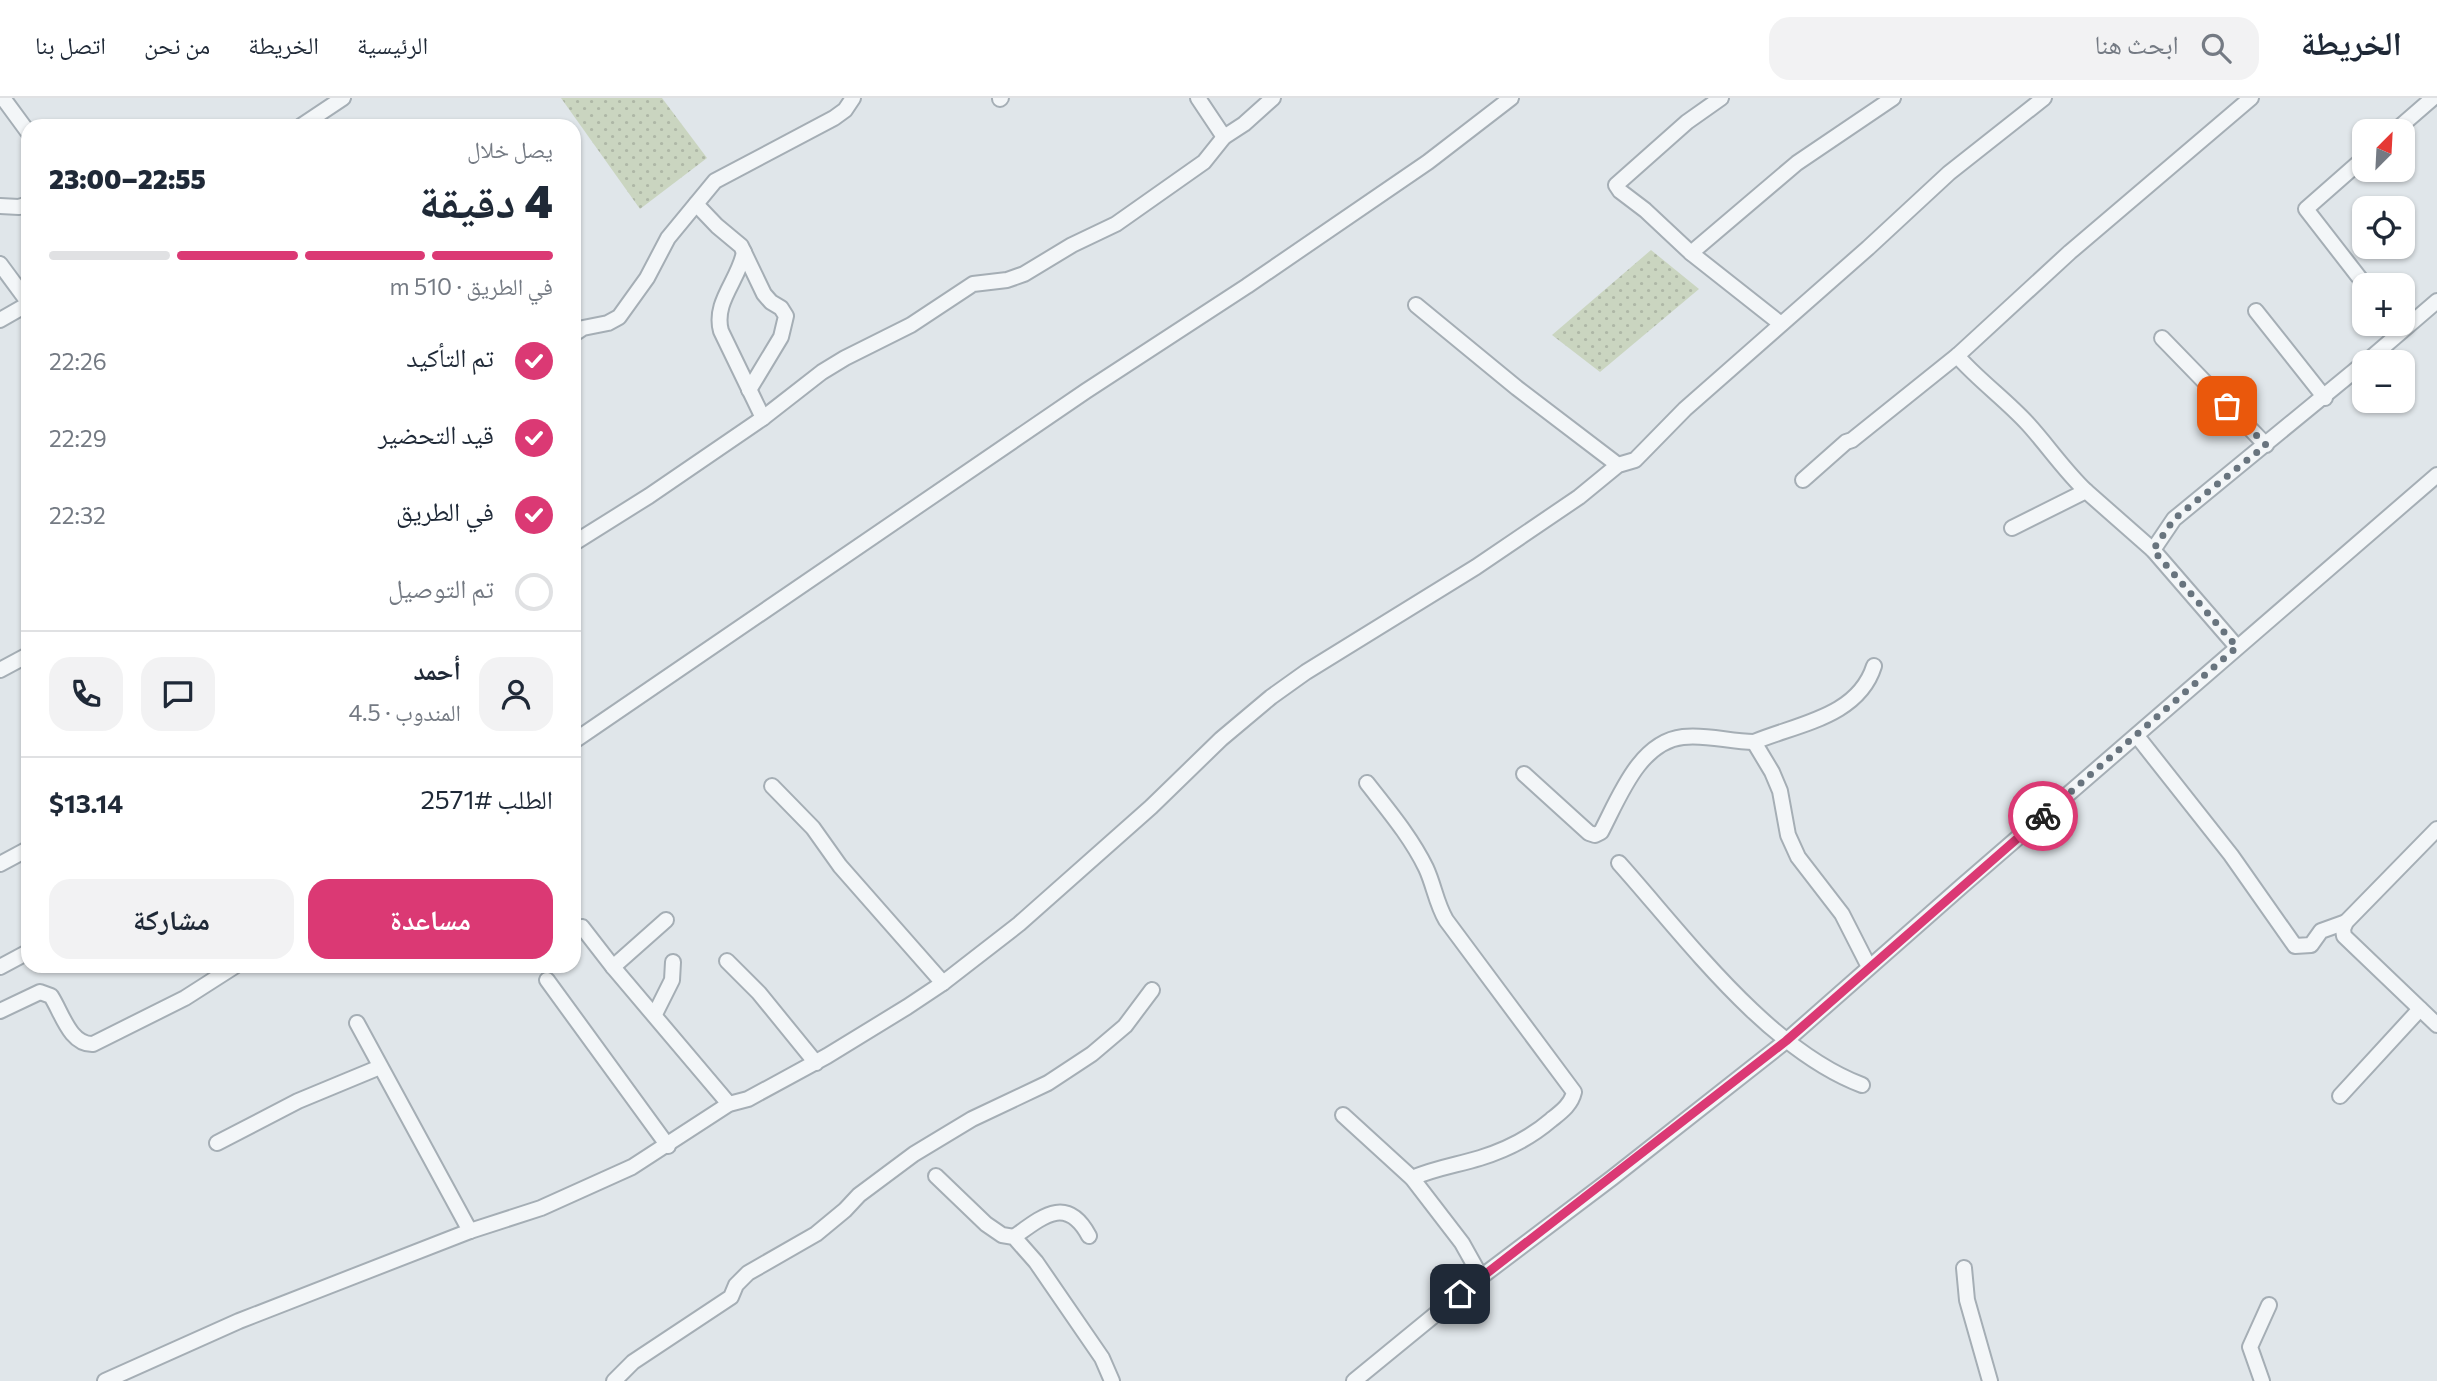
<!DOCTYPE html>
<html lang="ar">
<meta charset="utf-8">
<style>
body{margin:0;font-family:Commissioner,"Noto Naskh Arabic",sans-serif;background:#f2f2f3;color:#1f2937;direction:rtl;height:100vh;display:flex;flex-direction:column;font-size:26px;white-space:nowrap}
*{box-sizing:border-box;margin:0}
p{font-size:23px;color:#747a83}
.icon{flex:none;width:38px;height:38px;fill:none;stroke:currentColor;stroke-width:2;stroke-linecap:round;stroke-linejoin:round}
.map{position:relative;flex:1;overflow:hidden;direction:ltr}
.drawer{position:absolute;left:21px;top:21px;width:560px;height:854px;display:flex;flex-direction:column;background:#fff;border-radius:21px;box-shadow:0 2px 5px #0004;direction:rtl}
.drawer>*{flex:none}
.needle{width:46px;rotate:24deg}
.tools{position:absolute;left:2352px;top:21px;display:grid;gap:14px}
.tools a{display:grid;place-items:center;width:63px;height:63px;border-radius:14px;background:#fff;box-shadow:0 2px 5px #0004;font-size:35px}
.pin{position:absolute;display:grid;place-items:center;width:60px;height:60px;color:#fff;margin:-30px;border-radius:14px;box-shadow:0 4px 10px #0006}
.courier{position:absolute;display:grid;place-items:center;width:70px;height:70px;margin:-35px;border:5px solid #db3974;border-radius:50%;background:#fff;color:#222;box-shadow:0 2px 9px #0007}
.summary em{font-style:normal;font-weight:800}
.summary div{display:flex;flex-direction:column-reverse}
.summary{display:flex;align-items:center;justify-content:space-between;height:119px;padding:0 28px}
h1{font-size:46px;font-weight:800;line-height:52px}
.bar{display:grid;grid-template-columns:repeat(4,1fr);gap:10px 7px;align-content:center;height:84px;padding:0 28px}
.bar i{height:9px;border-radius:5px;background:#e0e1e3}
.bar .selected{background:#db3974}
.bar p{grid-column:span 4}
.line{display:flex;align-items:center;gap:18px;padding:0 28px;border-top:2px solid #e0e1e3}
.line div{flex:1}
.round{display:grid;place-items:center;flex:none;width:74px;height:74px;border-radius:21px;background:#f2f2f3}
ol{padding:0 28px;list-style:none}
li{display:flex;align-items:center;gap:21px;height:77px}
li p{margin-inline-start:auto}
li .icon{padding:7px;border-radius:50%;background:#db3974;color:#fff;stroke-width:4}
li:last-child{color:#747a83}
li i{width:38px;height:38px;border:4px solid #e0e1e3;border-radius:50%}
.cta{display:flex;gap:14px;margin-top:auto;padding:14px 28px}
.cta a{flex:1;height:80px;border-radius:21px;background:#db3974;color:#fff;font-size:28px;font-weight:800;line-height:80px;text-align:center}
.cta a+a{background:#f2f2f3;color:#1f2937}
header{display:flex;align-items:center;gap:42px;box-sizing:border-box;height:98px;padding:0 35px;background:#fff;border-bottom:2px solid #e0e1e3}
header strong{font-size:33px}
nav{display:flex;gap:38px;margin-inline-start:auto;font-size:24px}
.search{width:490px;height:63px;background:#f2f2f3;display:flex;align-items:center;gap:18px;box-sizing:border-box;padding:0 24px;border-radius:21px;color:#747a83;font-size:26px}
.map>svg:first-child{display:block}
.green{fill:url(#green-dots)}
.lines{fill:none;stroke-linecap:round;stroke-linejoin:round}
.minor-casing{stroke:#a5aeb5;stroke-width:18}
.minor{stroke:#f3f6f8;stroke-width:14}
.done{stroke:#68747e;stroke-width:7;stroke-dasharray:0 12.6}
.route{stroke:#db3974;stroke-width:9}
</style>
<header>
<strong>الخريطة</strong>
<div class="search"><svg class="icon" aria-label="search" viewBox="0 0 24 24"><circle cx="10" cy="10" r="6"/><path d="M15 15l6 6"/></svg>ابحث هنا</div>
<nav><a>الرئيسية</a><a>الخريطة</a><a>من نحن</a><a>اتصل بنا</a></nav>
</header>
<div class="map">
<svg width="2437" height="1283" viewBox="0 0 2437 1283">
<defs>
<pattern id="green-dots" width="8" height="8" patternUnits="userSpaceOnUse" patternTransform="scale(1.75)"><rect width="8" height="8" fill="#cad5c0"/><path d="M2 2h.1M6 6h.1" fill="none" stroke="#aeb7a6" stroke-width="1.8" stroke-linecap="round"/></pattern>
</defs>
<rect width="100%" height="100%" fill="#e0e6ea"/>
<g class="green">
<polygon points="561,0 662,0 707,60 640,111"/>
<polygon points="1651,152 1699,191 1600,274 1552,237"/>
</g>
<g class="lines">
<g class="minor-casing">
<g id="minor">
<polyline points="3,0 28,34"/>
<polyline points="1198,0 1224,39"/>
<polyline points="1721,0 1687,24 1616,87 1620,93 1645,112 1691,155 1797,65 1893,0"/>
<polyline points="1000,1 1001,0"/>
<polyline points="301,28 343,0"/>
<polyline points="2395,33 2433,0"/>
<polyline points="2364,60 2306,111 2365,187"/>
<polyline points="696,106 717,128 741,148 764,196 771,204 781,210 786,218 781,239 749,292"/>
<polyline points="0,108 19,109 28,106"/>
<path d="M744 154C739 182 713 204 721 233L763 320"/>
<polyline points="1691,155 1781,226"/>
<polyline points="0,166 28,204"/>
<polyline points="1416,207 1517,290 1618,367"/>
<polyline points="2256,213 2325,300"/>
<polyline points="0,222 28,206"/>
<polyline points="574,236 583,230 608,225 619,219 647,180 668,140 715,83 834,20 845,12 853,0"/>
<polyline points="2162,240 2266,347"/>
<polyline points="2366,264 2437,203"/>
<polyline points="1803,382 1846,344 1852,342 1958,257"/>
<path d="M2086 393C2064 372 2048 348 2028 326 2007 303 1981 284 1960 261L1958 257 2070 154 2251 0"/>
<polyline points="2012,430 2086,393 2153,452 2237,549"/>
<polyline points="574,445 649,398 763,320 822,274 845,260 911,227 973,186 1007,182 1024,176 1072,147 1116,126 1204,64 1224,39 1244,26 1273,0"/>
<polyline points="2153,452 2174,421 2364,265"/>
<polyline points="0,572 28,557"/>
<polyline points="2137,638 2231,757 2295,848 2311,847 2321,833 2346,824"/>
<polyline points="574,643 1086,293 1247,188 1428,64 1511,0"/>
<path d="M1524 676 1589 735 1595 737 1601 734C1619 700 1639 644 1683 639 1707 636 1730 644 1754 644"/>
<path d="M1367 685C1388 712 1411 739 1426 770 1434 787 1436 805 1446 822L1574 994C1571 1007 1561 1014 1551 1022 1530 1040 1506 1052 1480 1060 1457 1067 1435 1070 1412 1080"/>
<polyline points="772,688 813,730 840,768 943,885"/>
<polyline points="2437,731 2346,824 2343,831 2344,838 2437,927"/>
<path d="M1619 765C1686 840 1767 951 1862 987"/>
<polyline points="0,766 28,751"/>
<polyline points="582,829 613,869 729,1006"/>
<polyline points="727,863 759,895 816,965"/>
<polyline points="0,869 28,854"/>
<polyline points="613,869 666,822"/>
<path d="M1869 869 1842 816 1798 759 1788 737 1780 693 1772 674 1754 644C1797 626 1858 619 1874 568"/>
<polyline points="547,882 668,1048"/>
<path d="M0 913 40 894 51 898C62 915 70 947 93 946L185 900 235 868"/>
<polyline points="655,916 672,882 673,864"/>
<polyline points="357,925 470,1133"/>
<polyline points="2340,998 2420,911"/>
<polyline points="1343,1017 1412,1080 1462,1145 1481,1179"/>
<polyline points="217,1045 298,1003 380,969"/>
<polyline points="936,1078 986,1126 1002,1137 1014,1139 1036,1164 1102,1260 1112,1283"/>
<path d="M1014 1139C1043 1118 1067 1097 1089 1138"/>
<polyline points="1964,1170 1967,1202 1990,1283"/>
<polyline points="105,1283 239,1223 470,1133 541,1110 632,1069 729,1006 748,1001 827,958 907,909 943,885 1019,826 1151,709 1221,641 1271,599 1306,574 1476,469 1579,399 1618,367 1635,362 1685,311 1868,150 1949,75 2044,0"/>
<polyline points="614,1283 633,1264 731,1199 736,1187 748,1175 816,1136 845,1112 859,1097 914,1056 972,1021 1048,985 1092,956 1125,928 1152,892"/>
<polyline points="1354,1283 1481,1179 1612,1080 1786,943 1962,788 2437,377"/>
<polyline points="2262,1283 2250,1249 2269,1207"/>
</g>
</g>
<use href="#minor" class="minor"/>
</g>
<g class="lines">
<polyline class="done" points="2043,718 2237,549 2153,452 2174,421 2266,347 2227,308"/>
<polyline class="route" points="1460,1196 1786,943 2043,718"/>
</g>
</svg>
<div class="tools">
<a><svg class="needle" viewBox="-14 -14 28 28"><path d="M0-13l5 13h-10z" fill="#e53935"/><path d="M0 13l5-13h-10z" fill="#747a83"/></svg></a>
<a><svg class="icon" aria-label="locate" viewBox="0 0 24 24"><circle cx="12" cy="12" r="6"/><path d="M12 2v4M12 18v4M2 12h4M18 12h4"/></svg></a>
<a>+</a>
<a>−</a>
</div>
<div class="pin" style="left:2227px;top:308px;background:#ea580c"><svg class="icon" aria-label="bag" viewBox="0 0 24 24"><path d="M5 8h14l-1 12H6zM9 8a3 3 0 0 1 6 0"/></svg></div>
<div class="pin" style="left:1460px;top:1196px;background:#1f2937"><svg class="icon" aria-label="home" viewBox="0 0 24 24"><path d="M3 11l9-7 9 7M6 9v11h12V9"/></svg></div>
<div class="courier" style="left:2043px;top:718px"><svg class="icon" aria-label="bike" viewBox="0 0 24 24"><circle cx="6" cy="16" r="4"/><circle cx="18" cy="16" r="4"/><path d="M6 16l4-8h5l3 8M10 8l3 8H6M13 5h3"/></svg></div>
<section class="drawer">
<div class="summary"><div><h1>4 دقيقة</h1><p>يصل خلال</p></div><em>22:55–23:00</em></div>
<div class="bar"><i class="selected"></i><i class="selected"></i><i class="selected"></i><i></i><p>في الطريق · 510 m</p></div>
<ol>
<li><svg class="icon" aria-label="check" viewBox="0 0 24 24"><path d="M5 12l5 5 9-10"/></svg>تم التأكيد<p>22:26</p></li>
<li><svg class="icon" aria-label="check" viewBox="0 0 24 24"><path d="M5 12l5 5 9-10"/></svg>قيد التحضير<p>22:29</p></li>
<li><svg class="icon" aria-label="check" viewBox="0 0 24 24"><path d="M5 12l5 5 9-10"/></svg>في الطريق<p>22:32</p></li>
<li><i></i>تم التوصيل</li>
</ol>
<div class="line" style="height:126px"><a class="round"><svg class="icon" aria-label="person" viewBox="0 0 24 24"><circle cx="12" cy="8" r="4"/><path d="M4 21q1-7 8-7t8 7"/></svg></a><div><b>أحمد</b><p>المندوب · 4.5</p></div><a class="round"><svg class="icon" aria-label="chat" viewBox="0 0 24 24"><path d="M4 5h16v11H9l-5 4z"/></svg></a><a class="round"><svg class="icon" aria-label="phone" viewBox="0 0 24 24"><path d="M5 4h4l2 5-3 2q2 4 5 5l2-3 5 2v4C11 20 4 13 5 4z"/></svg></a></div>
<div class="line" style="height:91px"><div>الطلب #2571</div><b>$13.14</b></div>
<div class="cta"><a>مساعدة</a><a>مشاركة</a></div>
</section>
</div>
